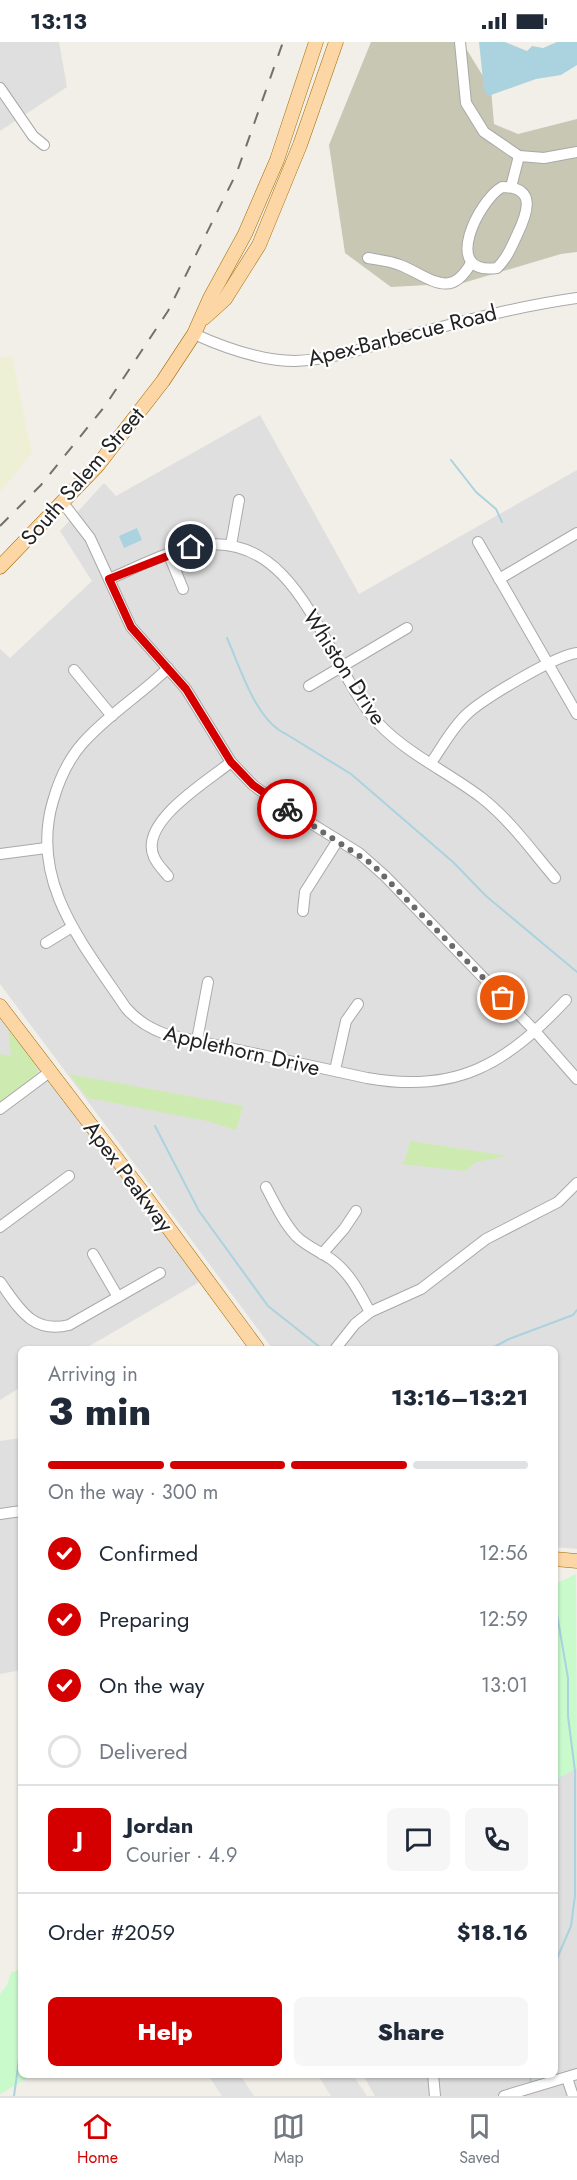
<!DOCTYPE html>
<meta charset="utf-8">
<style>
body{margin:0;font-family:Jost,sans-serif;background:#f6f6f7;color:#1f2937;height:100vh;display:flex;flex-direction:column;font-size:22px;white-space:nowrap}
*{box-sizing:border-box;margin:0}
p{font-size:20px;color:#747a83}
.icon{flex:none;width:33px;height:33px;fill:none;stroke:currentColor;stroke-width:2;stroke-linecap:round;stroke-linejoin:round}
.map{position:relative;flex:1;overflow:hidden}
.drawer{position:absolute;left:18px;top:1304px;width:540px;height:732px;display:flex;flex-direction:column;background:#fff;border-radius:9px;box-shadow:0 2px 4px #0004}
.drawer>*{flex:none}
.pin{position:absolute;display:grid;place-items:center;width:51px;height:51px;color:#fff;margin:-26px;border:3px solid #fff;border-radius:50%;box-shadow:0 2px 6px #0007}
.courier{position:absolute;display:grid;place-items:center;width:60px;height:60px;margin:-30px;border:4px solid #d40000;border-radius:50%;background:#fff;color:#222;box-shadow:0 2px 8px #0007}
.head em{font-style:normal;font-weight:800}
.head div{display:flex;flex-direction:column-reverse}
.head{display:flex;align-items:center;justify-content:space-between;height:102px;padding:0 30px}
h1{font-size:39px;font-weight:800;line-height:45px}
.bar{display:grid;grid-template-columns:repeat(4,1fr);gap:9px 6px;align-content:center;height:72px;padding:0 30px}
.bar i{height:8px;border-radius:4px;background:#e0e1e3}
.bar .selected{background:#d40000}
.bar p{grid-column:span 4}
.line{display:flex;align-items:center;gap:15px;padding:0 30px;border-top:2px solid #e0e1e3}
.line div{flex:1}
.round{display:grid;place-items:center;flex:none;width:63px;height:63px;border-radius:9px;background:#f6f6f7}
ol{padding:0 30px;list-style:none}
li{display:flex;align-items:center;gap:18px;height:66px}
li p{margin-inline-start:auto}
li .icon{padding:6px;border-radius:50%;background:#d40000;color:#fff;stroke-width:4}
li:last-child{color:#747a83}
li i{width:33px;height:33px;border:3px solid #e0e1e3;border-radius:50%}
.button{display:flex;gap:12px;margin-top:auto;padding:12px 30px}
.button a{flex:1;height:69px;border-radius:9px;background:#d40000;color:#fff;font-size:24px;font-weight:800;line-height:69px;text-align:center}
.button a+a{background:#f6f6f7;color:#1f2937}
.status{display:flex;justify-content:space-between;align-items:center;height:42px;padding:0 30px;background:#fff;direction:ltr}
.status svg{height:16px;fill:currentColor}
.tabs{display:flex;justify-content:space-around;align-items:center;height:84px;border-top:2px solid #e0e1e3;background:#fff;font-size:16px;color:#747a83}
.tabs a{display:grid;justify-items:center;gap:3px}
.tabs .selected{color:#d40000}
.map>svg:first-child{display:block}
.residential{fill:#e0dfdf}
.construction{fill:#c7c7b4}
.farmland{fill:#eef0d5}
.grass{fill:#cdebb0}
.park{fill:#c8facc}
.parking{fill:#e2e2e2}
.water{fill:#aad3df}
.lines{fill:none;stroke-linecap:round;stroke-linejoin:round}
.stream{stroke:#aad3df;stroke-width:2}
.minor-casing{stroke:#a9a9a9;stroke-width:12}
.major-casing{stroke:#a06b00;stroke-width:15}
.minor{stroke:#fff;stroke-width:10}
.major{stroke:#fcd6a4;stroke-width:14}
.rail{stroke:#707070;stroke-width:2;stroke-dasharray:12 12;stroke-linecap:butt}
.done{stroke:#6b6a68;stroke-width:6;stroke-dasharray:0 10.8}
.route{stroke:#d40000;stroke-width:8}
.labels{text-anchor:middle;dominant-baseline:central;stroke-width:4.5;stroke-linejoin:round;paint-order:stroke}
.street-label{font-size:22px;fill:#222;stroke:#fff}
</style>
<div class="status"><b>13:13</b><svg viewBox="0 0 49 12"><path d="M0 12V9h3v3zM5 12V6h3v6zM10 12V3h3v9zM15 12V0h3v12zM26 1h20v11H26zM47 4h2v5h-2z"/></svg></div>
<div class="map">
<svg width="577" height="2054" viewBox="0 0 577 2054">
<rect width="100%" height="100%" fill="#f2efe9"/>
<g class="residential">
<polygon points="0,0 59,0 67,45 0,89"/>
<polygon points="260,373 359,552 577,428 577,1507 555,1505 555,1306 272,1306 0,942 0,607 10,616 92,539 60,489 104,441 116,454"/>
<polygon points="0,974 201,1239 86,1306 21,1306 21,1345 0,1358"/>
<polygon points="21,1396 21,1628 0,1632 0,1399"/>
<polygon points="577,1710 577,2054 375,2054 363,2033 555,2032 555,1723"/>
</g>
<polygon class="construction" points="371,0 462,0 491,47 494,82 518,92 577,77 577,210 561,212 463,241 391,245 345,211 329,103"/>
<polygon class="farmland" points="12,314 32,411 0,450 0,315"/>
<g class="grass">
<polygon points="8,988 33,1018 38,1030 33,1037 0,1061 0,1012 11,1014"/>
<polygon points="69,1032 243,1064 236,1088 207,1079 88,1056"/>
<polygon points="410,1099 507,1114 476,1120 465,1129 401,1122 405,1118"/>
</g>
<g class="park">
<polygon points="576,1532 577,1726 555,1738 555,1542"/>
<polygon points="21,1923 21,2032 33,2033 0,2052 0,1952 7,1943 11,1930 16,1929"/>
</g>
<g class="parking">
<polygon points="208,2033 240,2033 254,2054 222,2054"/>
<polygon points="318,2033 353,2033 367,2054 331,2054"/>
</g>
<g class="water">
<polygon points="479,0 505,0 527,9 532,4 543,6 557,0 577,0 577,23 561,33 536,37 488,54 484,48"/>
<polygon points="137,486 142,498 124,506 119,494"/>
</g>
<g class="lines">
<g class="stream">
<polyline points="451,418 476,450 496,467 502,480"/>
<path d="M227 596C240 625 256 679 286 692L351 732 453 820 486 854 577 930"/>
<polyline points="155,1084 199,1169 268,1264 321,1306"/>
<polyline points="492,1306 509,1297 573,1273 577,1268"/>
<polyline points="555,1561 568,1636 568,1674 575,1729 575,1854 571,1884 555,1921"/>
<polyline points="530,2032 531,2042"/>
<polyline points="14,2054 21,2003"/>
</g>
<g class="minor-casing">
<g id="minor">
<polyline points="460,0 466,61 484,90 519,114 544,116 577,110"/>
<polyline points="0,46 33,94 44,103"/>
<path d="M502 145C538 145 527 172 517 193 511 206 507 216 497 226 440 234 479 158 502 145Z"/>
<polyline points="511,145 519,114"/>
<path d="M368 216C379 218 390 219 400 223 430 235 450 259 471 221"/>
<path d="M194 292C225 306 260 319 295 319 333 318 371 304 407 294 464 279 519 264 577 256"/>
<polyline points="63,461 90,496 131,585 186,647 231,720 253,743 272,757 359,811 385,834 534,988 577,1037"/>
<polyline points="478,500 577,672"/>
<polyline points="231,503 239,458"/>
<polyline points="169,513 183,547"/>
<path d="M109 537C138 525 171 507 202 503 302 490 325 624 379 682 409 713 448 730 482 756 510 778 532 809 555 836"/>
<polyline points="499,537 577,491"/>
<path d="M168 626C141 653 107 673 82 702 68 718 59 738 53 759 29 840 83 902 126 966 137 979 149 986 165 992L367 1036C457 1052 506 1022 566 958"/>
<polyline points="74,628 112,674"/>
<polyline points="309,644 407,586"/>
<path d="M431 721C442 705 452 686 467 672 483 657 556 613 577 611"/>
<polyline points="0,812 46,806"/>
<path d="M168 834C163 828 157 822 154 815 138 780 208 739 231 720"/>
<polyline points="303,869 305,850 338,798"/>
<polyline points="46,901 72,885"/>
<polyline points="197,998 208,940"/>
<polyline points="335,1028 346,979 358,962"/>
<polyline points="0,1067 51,1029"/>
<path d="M266 1145C275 1162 283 1180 296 1194 306 1204 319 1209 331 1217 350 1231 359 1250 370 1270"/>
<polyline points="0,1185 69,1134"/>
<polyline points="93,1212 118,1255"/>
<polyline points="322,1212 344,1187 356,1169"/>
<path d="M0 1240C19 1266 32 1292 69 1283L160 1231"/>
<polyline points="336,1306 355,1282 370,1270 421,1247 486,1197 558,1160 577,1141"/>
<polyline points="0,1472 21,1469"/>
<polyline points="433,2032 435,2054"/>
<polyline points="567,2036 573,2054"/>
<polyline points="504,2054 577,2032"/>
</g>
</g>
<g class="major-casing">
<g id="major">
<polyline points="204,276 225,257 259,203 300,103 336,0"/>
<polyline points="0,525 98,423 163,339 194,292 210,256 245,192 277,118 316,0"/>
<polyline points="0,964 142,1150 257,1306"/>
<polyline points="555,1517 577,1519"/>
</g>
</g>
<use href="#minor" class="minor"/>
<use href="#major" class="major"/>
<polyline class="rail" points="0,484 41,443 105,364 168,269 237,130 283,0"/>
</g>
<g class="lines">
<polyline class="done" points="287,767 372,822 503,956"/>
<polyline class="route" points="191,505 109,537 131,585 186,647 231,720 253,743 287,767"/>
</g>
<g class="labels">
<g class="street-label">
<text transform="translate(402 293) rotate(-14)">Apex-Barbecue Road</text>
<text transform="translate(82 434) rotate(-49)">South Salem Street</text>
<text transform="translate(345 625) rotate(57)">Whiston Drive</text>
<text transform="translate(242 1008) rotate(13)">Applethorn Drive</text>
<text transform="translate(129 1134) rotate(53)">Apex Peakway</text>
</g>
</g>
</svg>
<div class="pin" style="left:503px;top:956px;background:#ea580c"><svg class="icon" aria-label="bag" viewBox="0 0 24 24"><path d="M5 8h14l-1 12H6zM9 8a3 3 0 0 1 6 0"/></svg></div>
<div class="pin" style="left:191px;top:505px;background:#1f2937"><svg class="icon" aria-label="home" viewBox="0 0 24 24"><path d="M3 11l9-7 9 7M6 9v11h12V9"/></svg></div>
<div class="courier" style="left:287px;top:767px"><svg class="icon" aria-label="bike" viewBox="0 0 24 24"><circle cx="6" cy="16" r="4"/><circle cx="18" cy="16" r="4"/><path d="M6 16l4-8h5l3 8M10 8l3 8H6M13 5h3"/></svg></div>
<section class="drawer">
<div class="head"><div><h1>3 min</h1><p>Arriving in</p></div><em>13:16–13:21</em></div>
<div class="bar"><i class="selected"></i><i class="selected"></i><i class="selected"></i><i></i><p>On the way · 300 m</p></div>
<ol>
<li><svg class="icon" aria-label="check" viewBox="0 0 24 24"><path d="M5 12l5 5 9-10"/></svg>Confirmed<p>12:56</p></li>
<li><svg class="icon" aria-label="check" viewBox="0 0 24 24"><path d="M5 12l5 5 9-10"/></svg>Preparing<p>12:59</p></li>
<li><svg class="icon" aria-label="check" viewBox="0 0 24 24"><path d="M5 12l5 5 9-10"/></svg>On the way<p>13:01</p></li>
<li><i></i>Delivered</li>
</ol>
<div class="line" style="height:108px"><b class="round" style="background:#d40000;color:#fff">J</b><div><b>Jordan</b><p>Courier · 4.9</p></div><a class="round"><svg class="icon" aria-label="chat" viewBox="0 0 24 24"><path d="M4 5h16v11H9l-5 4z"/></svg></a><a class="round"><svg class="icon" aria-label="phone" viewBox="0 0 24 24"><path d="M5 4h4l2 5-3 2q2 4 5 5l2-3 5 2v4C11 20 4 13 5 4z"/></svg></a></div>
<div class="line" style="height:78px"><div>Order #2059</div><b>$18.16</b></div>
<div class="button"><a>Help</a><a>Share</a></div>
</section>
</div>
<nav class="tabs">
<a class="selected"><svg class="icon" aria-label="home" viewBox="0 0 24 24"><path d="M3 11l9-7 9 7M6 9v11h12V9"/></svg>Home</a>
<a><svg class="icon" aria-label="map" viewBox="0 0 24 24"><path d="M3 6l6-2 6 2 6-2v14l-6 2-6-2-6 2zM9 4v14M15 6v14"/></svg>Map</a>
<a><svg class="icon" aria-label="saved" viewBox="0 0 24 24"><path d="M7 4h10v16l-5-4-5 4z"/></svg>Saved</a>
</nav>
